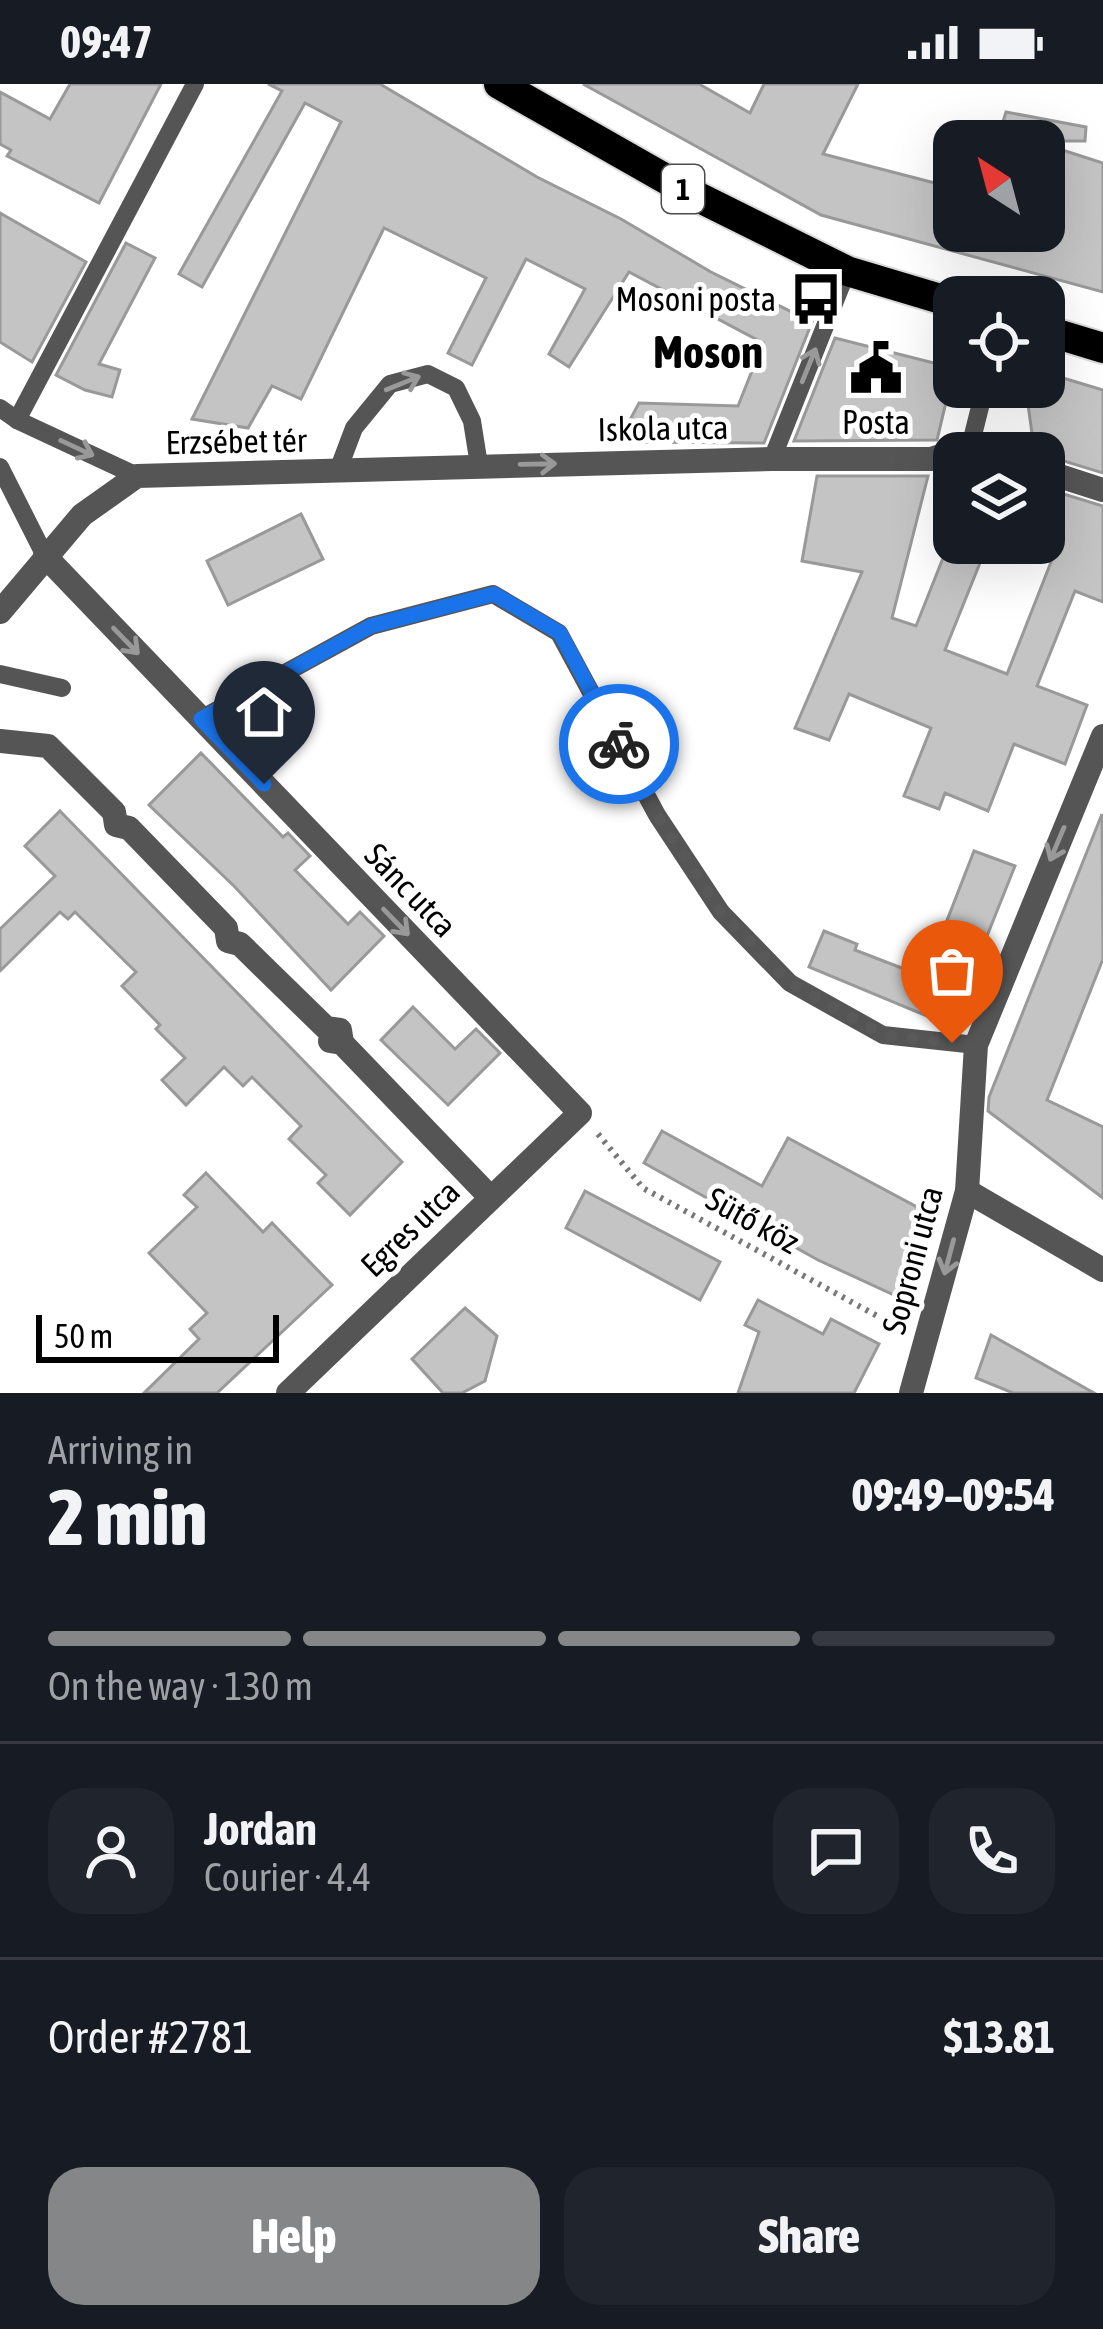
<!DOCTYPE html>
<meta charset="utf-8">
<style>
body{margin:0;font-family:"Asap Condensed",sans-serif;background:#20242c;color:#f1f3f6;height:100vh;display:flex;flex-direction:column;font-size:45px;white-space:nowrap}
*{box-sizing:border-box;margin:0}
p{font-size:39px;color:#9ea1a6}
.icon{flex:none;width:66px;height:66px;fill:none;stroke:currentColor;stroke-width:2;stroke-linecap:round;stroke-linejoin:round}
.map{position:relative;height:1309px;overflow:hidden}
.panel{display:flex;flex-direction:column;background:#171b24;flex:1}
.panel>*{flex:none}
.needle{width:78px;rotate:324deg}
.tools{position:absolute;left:933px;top:36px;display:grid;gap:24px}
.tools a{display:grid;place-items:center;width:132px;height:132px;border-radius:24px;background:#171b24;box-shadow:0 12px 48px #0002;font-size:60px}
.scale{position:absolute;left:36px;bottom:30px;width:243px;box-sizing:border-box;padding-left:12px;border:6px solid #000;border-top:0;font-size:33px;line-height:42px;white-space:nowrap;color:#000;-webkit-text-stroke:9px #fff;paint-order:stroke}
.pin{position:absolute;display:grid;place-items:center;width:102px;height:102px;color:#fff;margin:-123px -51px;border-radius:50% 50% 50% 0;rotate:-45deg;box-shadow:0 0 12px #0007}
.pin .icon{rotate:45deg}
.courier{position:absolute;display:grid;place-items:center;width:120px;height:120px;margin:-60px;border:9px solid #1a73e8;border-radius:50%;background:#fff;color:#222;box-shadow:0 3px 15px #0007}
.overview em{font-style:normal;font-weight:800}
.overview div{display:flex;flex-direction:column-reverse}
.overview{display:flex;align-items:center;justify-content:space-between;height:204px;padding:0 48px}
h1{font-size:78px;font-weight:800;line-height:90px}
.bar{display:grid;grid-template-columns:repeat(4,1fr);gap:18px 12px;align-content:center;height:144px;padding:0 48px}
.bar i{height:15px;border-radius:9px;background:#363941}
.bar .active{background:#858687}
.bar p{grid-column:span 4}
.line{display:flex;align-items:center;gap:30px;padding:0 48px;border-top:3px solid #363941}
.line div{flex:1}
.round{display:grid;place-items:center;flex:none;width:126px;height:126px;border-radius:36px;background:#20242c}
.button{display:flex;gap:24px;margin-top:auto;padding:24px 48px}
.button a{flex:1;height:138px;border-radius:36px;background:#858687;color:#fff;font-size:48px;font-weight:800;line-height:138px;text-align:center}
.button a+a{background:#20242c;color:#f1f3f6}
.status{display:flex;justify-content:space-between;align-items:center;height:84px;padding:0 60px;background:#171b24;direction:ltr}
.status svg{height:33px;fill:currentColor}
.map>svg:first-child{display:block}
.building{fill:#c4c4c4;stroke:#999;stroke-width:3}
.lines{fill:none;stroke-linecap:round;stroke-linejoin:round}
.primary-casing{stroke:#dbdbdb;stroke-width:34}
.path{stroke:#777;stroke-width:6;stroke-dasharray:3 6;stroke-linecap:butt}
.lane{stroke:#555;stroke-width:18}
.street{stroke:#555;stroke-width:24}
.primary{stroke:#000;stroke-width:30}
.oneway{stroke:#999}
.done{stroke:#595959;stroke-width:12;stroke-dasharray:0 21.6}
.route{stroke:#1a73e8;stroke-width:15}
.labels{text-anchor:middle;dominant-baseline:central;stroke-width:10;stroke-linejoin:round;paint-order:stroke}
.shield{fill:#fff;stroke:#4c4c4c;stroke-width:3}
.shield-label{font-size:30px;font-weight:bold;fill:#000}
.poi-label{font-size:33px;fill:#000;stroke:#fff;text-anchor:end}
.street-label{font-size:33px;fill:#000;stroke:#fff}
.district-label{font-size:45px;font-weight:bold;fill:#000;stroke:#fff}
</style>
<div class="status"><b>09:47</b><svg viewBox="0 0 49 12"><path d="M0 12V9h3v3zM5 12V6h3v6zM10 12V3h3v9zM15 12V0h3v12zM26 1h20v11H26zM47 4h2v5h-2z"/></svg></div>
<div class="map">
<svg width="1103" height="1309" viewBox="0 0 1103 1309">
<rect width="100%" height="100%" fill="#fff"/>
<g class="building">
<polygon points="70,0 161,0 99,119 7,72 11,66 0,60 0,8 50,35"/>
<polygon points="268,0 380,0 537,93 621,135 711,188 812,238 764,359 618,358 639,319 738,322 763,259 629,188 569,283 549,270 585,205 526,175 472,281 448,269 486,194 384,144 301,315 272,302 248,344 192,335 341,38 305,19 202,203 179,190 282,7"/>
<polygon points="583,0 699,0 750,29 764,0 858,0 823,70 954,104 954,147 1044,147 1044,100 1056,64 1103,79 1103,208 821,131"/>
<polygon points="1006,28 1086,43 1085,57 997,57"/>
<polygon points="0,129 86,178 32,278 0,258"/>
<polygon points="126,159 155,174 99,280 120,286 112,313 85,306 56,291"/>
<polygon points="835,254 954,284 937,356 794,357"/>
<polygon points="1063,294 1103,306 1103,389 1044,371 1044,367 1034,364 1027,313"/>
<polygon points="817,392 928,392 892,534 916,542 949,459 988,459 945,566 1007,590 1051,478 1044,476 1044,404 1103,422 1103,518 1075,507 1037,602 1087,621 1065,680 1014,660 988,727 945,709 939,725 904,712 931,644 849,610 829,656 795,644 862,488 802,477"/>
<polygon points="301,430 323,475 228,521 207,477"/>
<polygon points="201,669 283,753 288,749 310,772 295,786 348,840 360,828 384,852 331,906 234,802 149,721"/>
<polygon points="60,727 402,1078 350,1131 318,1099 326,1091 289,1055 301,1042 252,993 243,1002 224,983 186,1021 162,996 185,974 156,945 160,941 122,902 136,888 75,828 68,835 60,828 0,887 0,845 55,792 25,762"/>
<polygon points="1102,730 1103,875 1047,1016 1103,1043 1103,1114 988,1027 989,1013"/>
<polygon points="974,767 1015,782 951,942 809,883 824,847 857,860 855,866 925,893"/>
<polygon points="413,923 455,965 476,945 500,969 448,1021 381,956"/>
<polygon points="662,1047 762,1102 788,1054 930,1130 894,1211 818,1176 644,1079"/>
<polygon points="206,1089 263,1148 272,1139 332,1201 217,1309 144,1309 199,1255 190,1245 207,1229 149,1169 197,1123 184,1111"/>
<polygon points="585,1107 720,1178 700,1216 566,1144"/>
<polygon points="758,1216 823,1250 831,1235 879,1260 854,1309 738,1309 759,1248 745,1241"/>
<polygon points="465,1224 497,1252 485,1297 462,1309 443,1309 412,1275"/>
<polygon points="991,1251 1094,1309 1013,1309 976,1294"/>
</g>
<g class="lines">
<g class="primary-casing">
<g id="primary">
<polyline points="499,0 694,111 847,187 954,219"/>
<polyline points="1044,246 1103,264"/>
</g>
</g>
<polyline class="path" points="598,1050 643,1104 901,1245"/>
<g class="lane">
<polyline points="0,324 17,336 137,392"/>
<polyline points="17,336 195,0"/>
<polyline points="970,363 985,303"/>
<polyline points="772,375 847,187"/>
<polyline points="0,383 45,472"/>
<polyline points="337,389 354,344 390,300 428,290 456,304 472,337 479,381"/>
<polyline points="0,590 62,604"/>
<polyline points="201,635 371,542 493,510 559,549 657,731 721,828 790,899 883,951 976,961"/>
</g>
<g class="street">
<polyline points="1044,387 1103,406"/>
<polyline points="45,472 580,1029 288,1309"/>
<polyline points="0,528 82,431 137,392 772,375 931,375 970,363 988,369"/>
<polyline points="0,657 48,662 114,728 116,741 129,744 226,844 228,857 240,860 326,944 340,946 342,959"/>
<polyline points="330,957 342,959 490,1113"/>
<polyline points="967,1107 1103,1186"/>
<polyline points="911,1309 967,1107 976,961 1103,652"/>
</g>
<use href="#primary" class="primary"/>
</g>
<defs><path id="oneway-shaft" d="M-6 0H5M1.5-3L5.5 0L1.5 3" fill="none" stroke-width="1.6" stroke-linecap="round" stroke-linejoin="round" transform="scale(3)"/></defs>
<g class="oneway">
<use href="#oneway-shaft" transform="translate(809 281) rotate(-68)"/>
<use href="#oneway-shaft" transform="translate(403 299) rotate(-22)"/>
<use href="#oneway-shaft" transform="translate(77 364) rotate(25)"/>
<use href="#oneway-shaft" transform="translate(538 380) rotate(-1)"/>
<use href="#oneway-shaft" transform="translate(126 557) rotate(46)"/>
<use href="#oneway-shaft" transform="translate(1057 760) rotate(113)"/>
<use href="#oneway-shaft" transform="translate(396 838) rotate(46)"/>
<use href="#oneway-shaft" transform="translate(949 1173) rotate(105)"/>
</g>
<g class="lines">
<polyline class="done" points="619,660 657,731 721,828 790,899 883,951 952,959"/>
<polyline class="route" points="264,700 201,635 371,542 494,510 560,549 619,660"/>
</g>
<defs>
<g id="bus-bare" transform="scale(4.14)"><path d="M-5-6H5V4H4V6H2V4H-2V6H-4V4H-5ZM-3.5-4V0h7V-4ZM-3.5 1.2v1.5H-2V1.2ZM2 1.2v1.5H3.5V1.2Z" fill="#000" stroke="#fff" stroke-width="2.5" paint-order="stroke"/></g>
<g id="civic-bare" transform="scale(4.14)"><path d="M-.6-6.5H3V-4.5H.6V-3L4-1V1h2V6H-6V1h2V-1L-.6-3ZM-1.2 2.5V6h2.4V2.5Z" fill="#000" stroke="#fff" stroke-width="2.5" paint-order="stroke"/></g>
</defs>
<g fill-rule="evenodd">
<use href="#bus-bare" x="816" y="215"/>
<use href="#civic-bare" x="876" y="284"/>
</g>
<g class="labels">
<rect class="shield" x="662" y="81" width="42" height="48" rx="9"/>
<g class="shield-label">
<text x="683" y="105">1</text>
</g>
<g class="poi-label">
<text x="776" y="215">Mosoni posta</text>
<text x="876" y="338" text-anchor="middle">Posta</text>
</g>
<g class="street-label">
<text transform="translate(663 344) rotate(-1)">Iskola utca</text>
<text transform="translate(236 357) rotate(-1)">Erzsébet tér</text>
<text transform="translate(411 806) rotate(46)">Sánc utca</text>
<text transform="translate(753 1136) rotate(29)">Sütő köz</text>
<text transform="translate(410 1144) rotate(-44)">Egres utca</text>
<text transform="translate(912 1176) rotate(-75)">Soproni utca</text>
</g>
<g class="district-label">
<text x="708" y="268">Moson</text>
</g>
</g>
</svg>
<div class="tools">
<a><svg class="needle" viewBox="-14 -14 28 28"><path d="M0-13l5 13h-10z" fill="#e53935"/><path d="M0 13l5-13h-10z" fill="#9ea1a6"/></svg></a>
<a><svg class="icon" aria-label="locate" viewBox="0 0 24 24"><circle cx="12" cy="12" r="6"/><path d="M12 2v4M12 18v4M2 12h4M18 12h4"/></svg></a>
<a><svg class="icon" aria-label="layers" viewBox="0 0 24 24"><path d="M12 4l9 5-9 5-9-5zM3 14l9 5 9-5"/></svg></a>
</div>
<div class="scale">50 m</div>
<div class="pin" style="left:952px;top:959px;background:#ea580c"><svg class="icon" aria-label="bag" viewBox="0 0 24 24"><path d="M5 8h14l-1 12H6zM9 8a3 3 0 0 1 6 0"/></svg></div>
<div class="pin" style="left:264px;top:700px;background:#1f2937"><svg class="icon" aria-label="home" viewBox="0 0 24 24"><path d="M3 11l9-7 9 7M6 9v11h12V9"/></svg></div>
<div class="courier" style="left:619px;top:660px"><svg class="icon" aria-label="bike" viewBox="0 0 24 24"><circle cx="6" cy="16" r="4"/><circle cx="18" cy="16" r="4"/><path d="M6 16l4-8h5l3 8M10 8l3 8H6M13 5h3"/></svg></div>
</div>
<section class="panel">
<div class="overview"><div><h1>2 min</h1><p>Arriving in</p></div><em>09:49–09:54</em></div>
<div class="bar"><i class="active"></i><i class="active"></i><i class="active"></i><i></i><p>On the way · 130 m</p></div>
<div class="line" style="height:216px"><a class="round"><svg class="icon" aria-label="person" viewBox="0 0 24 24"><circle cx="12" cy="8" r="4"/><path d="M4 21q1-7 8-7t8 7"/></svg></a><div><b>Jordan</b><p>Courier · 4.4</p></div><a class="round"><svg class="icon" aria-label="chat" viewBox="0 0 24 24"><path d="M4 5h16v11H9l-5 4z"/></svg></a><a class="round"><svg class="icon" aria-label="phone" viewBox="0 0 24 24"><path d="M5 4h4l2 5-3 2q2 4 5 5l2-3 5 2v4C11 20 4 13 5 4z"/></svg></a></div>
<div class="line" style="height:156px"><div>Order #2781</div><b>$13.81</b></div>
<div class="button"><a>Help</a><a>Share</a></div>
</section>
